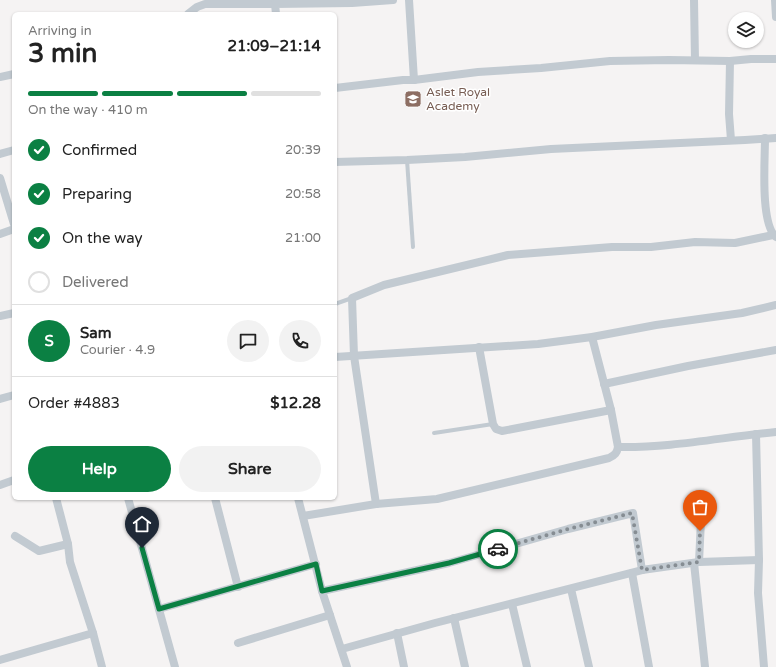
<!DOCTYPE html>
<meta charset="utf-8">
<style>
body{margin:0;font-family:"Varela Round",sans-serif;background:#f2f2f2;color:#222;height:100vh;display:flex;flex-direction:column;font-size:15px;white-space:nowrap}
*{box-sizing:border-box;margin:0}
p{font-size:13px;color:#767676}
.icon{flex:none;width:22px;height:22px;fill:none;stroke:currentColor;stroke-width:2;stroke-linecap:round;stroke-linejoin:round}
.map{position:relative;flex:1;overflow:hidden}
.details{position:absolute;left:12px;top:12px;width:325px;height:488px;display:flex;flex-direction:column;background:#fff;border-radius:6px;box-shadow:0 1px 3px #0004}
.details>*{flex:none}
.buttons{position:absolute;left:728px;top:12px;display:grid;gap:8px}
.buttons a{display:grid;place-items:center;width:36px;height:36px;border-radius:50%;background:#fff;box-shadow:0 1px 3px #0004;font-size:20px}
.pin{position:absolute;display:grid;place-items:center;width:34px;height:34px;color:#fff;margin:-41px -17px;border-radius:50% 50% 50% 0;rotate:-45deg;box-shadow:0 0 4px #0007}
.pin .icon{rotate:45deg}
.courier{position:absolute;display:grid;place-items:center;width:40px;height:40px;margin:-20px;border:3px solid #0b8043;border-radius:50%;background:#fff;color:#222;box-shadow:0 1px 5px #0007}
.overview em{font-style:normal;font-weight:800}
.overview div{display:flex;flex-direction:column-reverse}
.overview{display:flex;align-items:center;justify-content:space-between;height:68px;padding:0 16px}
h1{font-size:26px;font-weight:800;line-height:30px}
.bar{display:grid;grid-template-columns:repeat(4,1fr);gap:6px 4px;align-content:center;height:48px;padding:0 16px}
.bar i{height:5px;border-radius:3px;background:#e0e0e0}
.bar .current{background:#0b8043}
.bar p{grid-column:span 4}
.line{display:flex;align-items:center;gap:10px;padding:0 16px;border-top:1px solid #e0e0e0}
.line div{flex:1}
.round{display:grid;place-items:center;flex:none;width:42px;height:42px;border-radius:21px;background:#f2f2f2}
ol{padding:0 16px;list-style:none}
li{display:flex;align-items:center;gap:12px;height:44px}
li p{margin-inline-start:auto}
li .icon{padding:4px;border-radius:50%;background:#0b8043;color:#fff;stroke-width:4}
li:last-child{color:#767676}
li i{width:22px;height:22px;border:2px solid #e0e0e0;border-radius:50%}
.cta{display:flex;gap:8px;margin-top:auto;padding:8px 16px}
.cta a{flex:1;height:46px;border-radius:24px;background:#0b8043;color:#fff;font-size:16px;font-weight:800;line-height:46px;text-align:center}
.cta a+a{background:#f2f2f2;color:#222}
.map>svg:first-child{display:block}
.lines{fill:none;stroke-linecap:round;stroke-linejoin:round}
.lane{stroke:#c2cad1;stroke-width:4}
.street{stroke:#c2cad1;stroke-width:8}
.done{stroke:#868d93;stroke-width:4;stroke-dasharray:0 7.2}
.route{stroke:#0b8043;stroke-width:5}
.labels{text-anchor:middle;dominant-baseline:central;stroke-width:3;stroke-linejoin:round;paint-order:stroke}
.education-label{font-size:12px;fill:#785e54;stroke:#fff;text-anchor:start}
</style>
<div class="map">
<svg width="776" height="667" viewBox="0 0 776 667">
<rect width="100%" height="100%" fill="#f5f3f3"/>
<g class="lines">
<g class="lane">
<polyline points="407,160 413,247"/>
<polyline points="335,304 352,298"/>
<polyline points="434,433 493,424"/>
</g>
<g class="street">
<polyline points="409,0 414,80"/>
<polyline points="694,0 695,60"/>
<polyline points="775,0 776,17"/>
<polyline points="188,14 197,7 205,4 275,4 274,0"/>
<polyline points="276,14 275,4 352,3 393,0"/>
<polyline points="730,61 729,114 731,140"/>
<polyline points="0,77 14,74"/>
<polyline points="335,88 403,80 414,80 478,72 541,68 610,61 669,60 730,61 751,59 776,59"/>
<path d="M765 138C765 160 760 224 776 237"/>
<polyline points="0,154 14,150"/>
<polyline points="335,162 407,160 465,157 551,149 745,140 776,138"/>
<polyline points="0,178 14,224"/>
<polyline points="0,234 14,229"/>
<polyline points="0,316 14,313"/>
<polyline points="479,347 493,424 496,429 502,431 611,410"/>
<polyline points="335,357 538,344 592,337 656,325 742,313 776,305"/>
<polyline points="604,384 688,366 776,350"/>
<polyline points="0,399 14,395"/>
<polyline points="756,434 759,560 758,593 764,667"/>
<path d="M618 447C671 448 723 437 776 432"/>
<polyline points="0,485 14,480"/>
<polyline points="56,498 68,544 70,562 93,633 102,667"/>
<polyline points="128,498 175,667"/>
<polyline points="215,498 238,587"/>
<polyline points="298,498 322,591 347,667"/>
<polyline points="376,504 354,356 352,298 384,285 508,255 612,247 651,247 695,242 735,243 773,235"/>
<path d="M303 516 376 504 437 499 609 458C615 455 617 453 618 447L611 410 592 337"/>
<polyline points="15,536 39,551 68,544"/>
<polyline points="699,562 702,500"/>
<polyline points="694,563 705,667"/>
<polyline points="632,573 649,667"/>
<polyline points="571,589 589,667"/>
<polyline points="322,591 449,563 568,529 633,513 642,570"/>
<polyline points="512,604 527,667"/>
<polyline points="159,609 316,564"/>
<polyline points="454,618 465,667"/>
<polyline points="397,633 404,667"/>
<polyline points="238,643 330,615"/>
<polyline points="342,649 435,623 642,570 699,562 759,560"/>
<polyline points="0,660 93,633"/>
</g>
</g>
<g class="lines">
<polyline class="done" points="498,549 568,529 632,513 642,570 699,562 700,531"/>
<polyline class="route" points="142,548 159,609 316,564 322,591 449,563 498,549"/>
</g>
<defs>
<g id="school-square" transform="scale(0.9)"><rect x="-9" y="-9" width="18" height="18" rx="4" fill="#8d6e63" stroke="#fff"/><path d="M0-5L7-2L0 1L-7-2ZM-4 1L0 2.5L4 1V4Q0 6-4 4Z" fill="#fff"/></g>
</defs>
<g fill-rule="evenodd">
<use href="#school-square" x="413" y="99"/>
</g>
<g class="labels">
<g class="education-label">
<text x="426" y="92">Aslet Royal<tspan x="426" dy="14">Academy</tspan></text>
</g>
</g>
</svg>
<div class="buttons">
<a><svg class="icon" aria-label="layers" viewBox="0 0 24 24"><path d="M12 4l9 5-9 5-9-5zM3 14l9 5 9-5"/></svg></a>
</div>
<div class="pin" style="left:700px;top:531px;background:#ea580c"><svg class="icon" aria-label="bag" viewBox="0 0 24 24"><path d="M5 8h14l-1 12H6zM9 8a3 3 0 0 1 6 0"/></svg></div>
<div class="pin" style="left:142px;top:548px;background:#1f2937"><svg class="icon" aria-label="home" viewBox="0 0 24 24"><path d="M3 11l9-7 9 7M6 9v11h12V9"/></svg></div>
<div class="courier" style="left:498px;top:549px"><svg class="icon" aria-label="car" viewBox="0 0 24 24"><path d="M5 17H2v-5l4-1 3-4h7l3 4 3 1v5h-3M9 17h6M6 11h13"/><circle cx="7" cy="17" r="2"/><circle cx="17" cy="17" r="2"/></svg></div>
<section class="details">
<div class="overview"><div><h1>3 min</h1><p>Arriving in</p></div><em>21:09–21:14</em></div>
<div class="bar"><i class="current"></i><i class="current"></i><i class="current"></i><i></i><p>On the way · 410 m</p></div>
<ol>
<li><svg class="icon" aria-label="check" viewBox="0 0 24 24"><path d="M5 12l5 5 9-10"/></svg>Confirmed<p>20:39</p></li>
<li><svg class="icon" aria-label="check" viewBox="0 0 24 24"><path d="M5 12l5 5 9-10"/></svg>Preparing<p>20:58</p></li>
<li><svg class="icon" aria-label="check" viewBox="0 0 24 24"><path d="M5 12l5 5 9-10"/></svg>On the way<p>21:00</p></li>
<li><i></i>Delivered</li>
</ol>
<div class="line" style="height:72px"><b class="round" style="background:#0b8043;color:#fff">S</b><div><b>Sam</b><p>Courier · 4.9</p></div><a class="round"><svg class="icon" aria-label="chat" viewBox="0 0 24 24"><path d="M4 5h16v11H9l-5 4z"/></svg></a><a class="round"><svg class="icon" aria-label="phone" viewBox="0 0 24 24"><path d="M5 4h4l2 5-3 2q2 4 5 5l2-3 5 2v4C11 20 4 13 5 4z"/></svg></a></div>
<div class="line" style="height:52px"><div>Order #4883</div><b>$12.28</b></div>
<div class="cta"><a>Help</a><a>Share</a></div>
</section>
</div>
